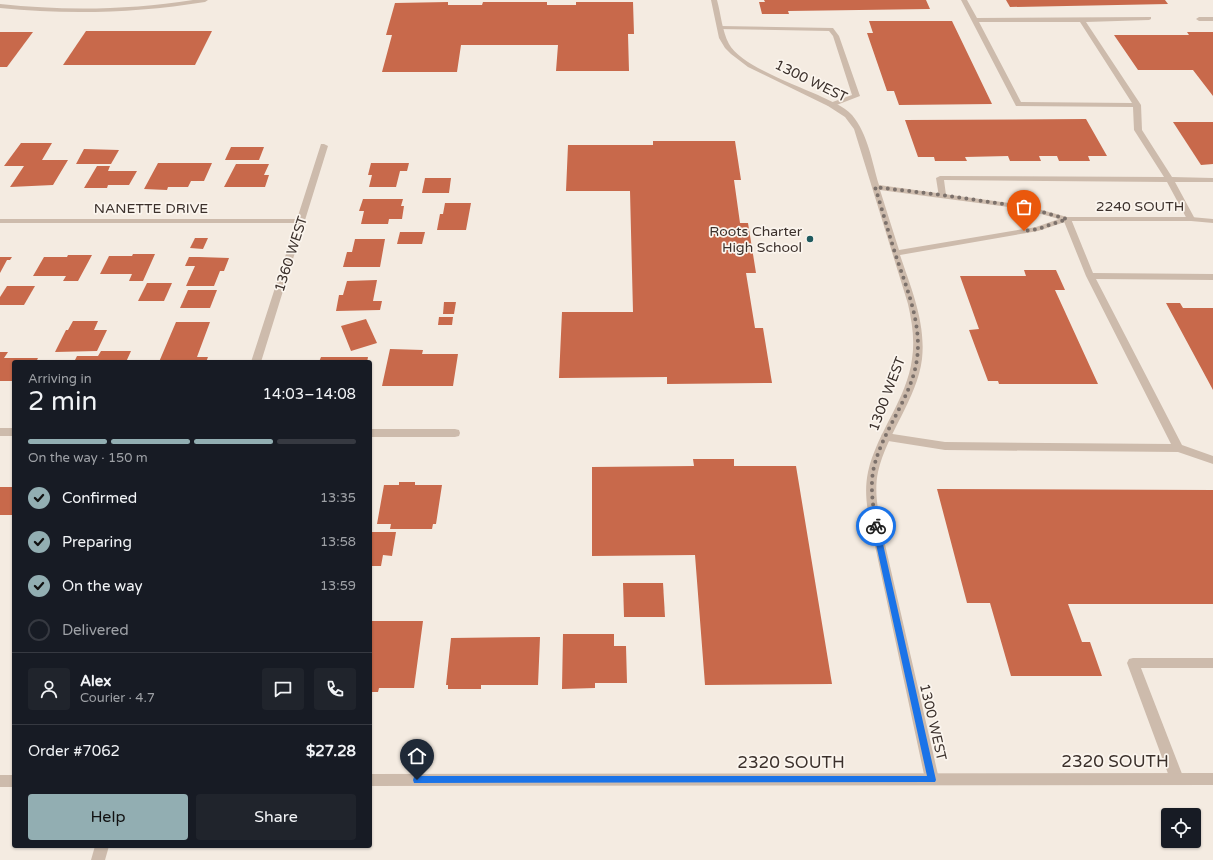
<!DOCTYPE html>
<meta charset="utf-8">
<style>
body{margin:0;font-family:"Varela Round",sans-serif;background:#20242c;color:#f1f3f6;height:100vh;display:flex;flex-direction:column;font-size:15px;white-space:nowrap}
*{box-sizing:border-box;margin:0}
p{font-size:13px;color:#9ea1a6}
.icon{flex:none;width:22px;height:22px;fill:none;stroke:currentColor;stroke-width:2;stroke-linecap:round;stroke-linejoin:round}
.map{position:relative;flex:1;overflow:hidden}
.details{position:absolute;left:12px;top:360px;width:360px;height:488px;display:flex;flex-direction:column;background:#171b24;border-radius:4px;box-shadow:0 1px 3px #0004}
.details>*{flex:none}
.controls{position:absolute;left:1161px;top:808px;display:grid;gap:8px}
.controls a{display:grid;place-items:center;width:40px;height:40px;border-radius:4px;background:#171b24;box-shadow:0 1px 3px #0004;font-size:20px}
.pin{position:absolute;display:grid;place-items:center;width:34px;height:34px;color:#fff;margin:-41px -17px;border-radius:50% 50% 50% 0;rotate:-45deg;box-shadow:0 0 4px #0007}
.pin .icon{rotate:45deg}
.courier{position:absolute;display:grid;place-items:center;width:40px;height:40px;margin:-20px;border:3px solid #1a73e8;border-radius:50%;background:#fff;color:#222;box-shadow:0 1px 5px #0007}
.head em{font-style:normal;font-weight:600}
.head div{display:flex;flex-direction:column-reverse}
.head{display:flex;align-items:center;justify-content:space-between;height:68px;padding:0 16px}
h1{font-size:26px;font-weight:600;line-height:30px}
.bar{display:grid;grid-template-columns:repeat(4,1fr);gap:6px 4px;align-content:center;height:48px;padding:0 16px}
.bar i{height:5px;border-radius:3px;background:#363941}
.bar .current{background:#92aeb2}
.bar p{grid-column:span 4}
.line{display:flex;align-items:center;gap:10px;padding:0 16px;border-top:1px solid #363941}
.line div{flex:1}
.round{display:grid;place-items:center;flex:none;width:42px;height:42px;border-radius:4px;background:#20242c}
ol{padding:0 16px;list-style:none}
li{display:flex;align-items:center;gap:12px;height:44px}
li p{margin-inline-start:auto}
li .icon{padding:4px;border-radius:50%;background:#92aeb2;color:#111;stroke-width:4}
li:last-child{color:#9ea1a6}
li i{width:22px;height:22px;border:2px solid #363941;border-radius:50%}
.action{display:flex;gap:8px;margin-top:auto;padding:8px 16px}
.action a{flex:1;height:46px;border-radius:4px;background:#92aeb2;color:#111;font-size:16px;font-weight:600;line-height:46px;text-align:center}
.action a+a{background:#20242c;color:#f1f3f6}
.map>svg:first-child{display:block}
.building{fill:#c8694b}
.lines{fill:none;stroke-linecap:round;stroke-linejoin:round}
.service{fill:#cdbbac;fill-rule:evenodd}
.minor{fill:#cdbbac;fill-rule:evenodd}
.tertiary{fill:#cdbbac;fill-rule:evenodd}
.route{fill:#1a73e8}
.done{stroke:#7c716b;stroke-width:4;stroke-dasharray:0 7.2}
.poi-dot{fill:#1f5a5e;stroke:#fbf5ee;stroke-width:1.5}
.labels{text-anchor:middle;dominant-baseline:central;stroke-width:3.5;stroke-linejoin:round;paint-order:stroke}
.street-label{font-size:14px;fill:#3b302b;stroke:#fbf5ee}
.poi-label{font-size:14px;fill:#3b302b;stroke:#fbf5ee;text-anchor:end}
.near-street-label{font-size:17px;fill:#3b302b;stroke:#fbf5ee}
</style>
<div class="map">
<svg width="1213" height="860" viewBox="0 0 1213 860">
<rect width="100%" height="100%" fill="#f4ebe1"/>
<g class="building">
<polygon points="764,0 926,0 930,9 788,11 789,14 762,14 759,2 765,2"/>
<polygon points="1006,0 1165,0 1168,4 1010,7"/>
<polygon points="448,2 448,5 482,5 483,2 547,2 547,5 576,5 576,2 633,2 634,34 628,34 629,71 556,71 558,45 461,45 457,72 382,72 392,35 386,35 395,3"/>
<polygon points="869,21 952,21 992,104 899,105 894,91 887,91 867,33 873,33"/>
<polygon points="86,31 212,31 195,65 63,65"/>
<polygon points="0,32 33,32 7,67 0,67"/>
<polygon points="1187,32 1213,32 1213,96 1193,70 1138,70 1114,35 1189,35"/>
<polygon points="1086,119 1107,156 1088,156 1090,161 1059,161 1057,156 1039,156 1041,161 1010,161 1008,156 965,157 967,161 935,161 934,157 918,157 905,120"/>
<polygon points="1173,122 1213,122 1213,164 1201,165"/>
<polygon points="653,141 735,141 741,180 734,180 740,223 748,223 756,273 746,273 755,328 763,328 772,383 667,384 667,377 559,378 562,312 633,312 630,191 566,191 568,145 653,145"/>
<polygon points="21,143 52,143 42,160 68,160 53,185 10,187 24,166 4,166"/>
<polygon points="231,147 264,147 259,160 225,160"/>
<polygon points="84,149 119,150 111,164 76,164"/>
<polygon points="158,163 212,163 204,181 191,181 188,187 168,187 167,190 144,189"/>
<polygon points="371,163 409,163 407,171 400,171 396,187 369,187 372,175 368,175"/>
<polygon points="236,164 269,164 264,175 269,175 265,187 224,187"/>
<polygon points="97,166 110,166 108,171 137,171 129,185 108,185 107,188 84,188"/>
<polygon points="425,178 451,178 449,193 422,193"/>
<polygon points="363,199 403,199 401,206 404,206 402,219 389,219 388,224 361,224 364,211 359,211"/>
<polygon points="445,203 471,203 466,230 437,230 440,214 443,214"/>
<polygon points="400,232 425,232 422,244 397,244"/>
<polygon points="195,238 208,238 203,249 190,248"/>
<polygon points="355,239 385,239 380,267 343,267 347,252 352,252"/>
<polygon points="133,254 155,254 143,281 129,281 132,274 100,274 109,256 132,256"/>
<polygon points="68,255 92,255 78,281 63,281 66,276 33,276 44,257 67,257"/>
<polygon points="0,257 12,257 10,260 7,260 0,273"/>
<polygon points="189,257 199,257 229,258 224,271 220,271 214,286 186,286 195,266 185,266"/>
<polygon points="1024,270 1056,270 1065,290 1055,290 1098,384 999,384 998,381 988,381 969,330 979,329 960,276 1026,276"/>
<polygon points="377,280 373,301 382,301 380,310 336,311 339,295 343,295 347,281"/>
<polygon points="147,283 172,283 164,301 138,301"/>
<polygon points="7,286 35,286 24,305 0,305 0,297"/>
<polygon points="188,290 217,290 210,308 180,308"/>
<polygon points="444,302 456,302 454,314 443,314"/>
<polygon points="1166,303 1180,303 1183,308 1213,308 1213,390"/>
<polygon points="439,317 453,317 452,325 438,325"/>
<polygon points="366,319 377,343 351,351 341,326"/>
<polygon points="73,321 98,321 94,330 107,330 97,351 55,352 66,330 68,330"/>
<polygon points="176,322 210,322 197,357 208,357 206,362 159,362"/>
<polygon points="390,349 423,350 422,354 458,354 453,386 382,386"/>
<polygon points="101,351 131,351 126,362 74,362 77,356 98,356"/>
<polygon points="0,352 8,352 4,358 38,358 36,362 14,362 14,381 0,381"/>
<polygon points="321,357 368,357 367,362 319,362"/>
<polygon points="693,459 734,459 734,466 796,466 832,684 705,685 695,555 592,556 592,467 694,466"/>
<polygon points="399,482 415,482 415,485 442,485 436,524 433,524 432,529 390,529 391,524 377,524 384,485 399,485"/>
<rect x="0" y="487" width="14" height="28"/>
<polygon points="937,489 1213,490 1213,604 1068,604 1082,642 1090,642 1102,676 1011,676 990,603 967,603"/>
<polygon points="370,532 396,532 392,556 383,555 381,566 370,566"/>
<polygon points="623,583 663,583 665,617 624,617"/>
<polygon points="370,621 423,621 414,688 379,688 378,692 370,692"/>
<polygon points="563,634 614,634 614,646 626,646 627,683 595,683 595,688 562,689"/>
<polygon points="540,637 538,685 481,685 481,689 448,689 448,685 446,685 451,638"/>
</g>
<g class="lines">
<g class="service">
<path d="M961 0H967L977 18 1151 17V19L1149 20 1086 22 1141 105 1142 130 1172 177 1213 178V182H1175L1195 219 1194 221H1188L1167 182 944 180 946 195 945 197H939L936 178 940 176 1164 177 1134 130 1133 107 1016 106ZM979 22H1080L1132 103 1021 102Z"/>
<polygon points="1213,17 1213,21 1199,21 1196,19 1199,17"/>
<polygon points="720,26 833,28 839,36 860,96 834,106 828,106 827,104 852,95 833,36 829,31 718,29 718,27"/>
<polygon points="1064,217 1070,217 1071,219 1093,273 1213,274 1213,280 1096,279 1182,445 1213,456 1213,464 1178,452 945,450 882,440 881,437 882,434 886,433 945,442 1171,444 1086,276 1063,219"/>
<polygon points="1133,658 1213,658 1213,668 1141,668 1184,779 1182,783 1177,785 1172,783 1170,779 1127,663 1129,659"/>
</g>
<g class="minor">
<path d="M193 0H208L205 2C136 13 69 15 0 8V4C65 11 129 10 193 0Z"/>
<path d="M711 0H717C721 14 722 31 729 44 740 65 795 85 818 95 828 100 844 106 852 115 868 134 872 162 879 185L1024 205 1067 217H1191L1213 219V223L1191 221H1068L1038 231 900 255C911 288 926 323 922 359 917 399 887 433 878 472 874 491 878 509 881 527L939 779 937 783 932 785 927 783 925 779 871 527C867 509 864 491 868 472 877 432 907 399 912 359 915 340 912 322 908 304L854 129 845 117 828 106 748 67 731 54 725 48 719 38ZM880 190 1023 209 1059 219 1036 227 899 250Z"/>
<polygon points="321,144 324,144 328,146 261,362 251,362 296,223 0,223 0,219 297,219"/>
<rect x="0" y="428" width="14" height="8"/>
<polygon points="370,429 455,429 459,430 460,433 459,436 455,437 370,437"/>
<polygon points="95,846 109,846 105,860 91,860"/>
</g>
<g class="tertiary">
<polygon points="1213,773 1213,785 370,786 370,774"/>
<rect x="0" y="775" width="14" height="12"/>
</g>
</g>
<polygon class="route" points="876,523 879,526 936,780 935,782 414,783 413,780 414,777 417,776 927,776 872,526"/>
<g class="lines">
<path class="done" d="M876 526C873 504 869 484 875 463 885 427 912 396 917 359 922 323 906 287 895 253 888 231 882 209 875 187L942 195 1024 207 1067 219 1038 229 1024 231"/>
</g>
<circle class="poi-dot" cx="810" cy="239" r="4"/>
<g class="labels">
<g class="street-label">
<text transform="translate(811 81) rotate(26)">1300 WEST</text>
<text x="1140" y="206">2240 SOUTH</text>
<text x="151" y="208">NANETTE DRIVE</text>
<text transform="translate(291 254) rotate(-72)">1360 WEST</text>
<text transform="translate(887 394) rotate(-69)">1300 WEST</text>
<text transform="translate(933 722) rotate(77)">1300 WEST</text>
</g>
<g class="poi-label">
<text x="802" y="231">Roots Charter<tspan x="802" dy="16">High School</tspan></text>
</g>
<g class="near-street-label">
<text x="1115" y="761">2320 SOUTH</text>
<text x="791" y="762">2320 SOUTH</text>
</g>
</g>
</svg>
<div class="controls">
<a><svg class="icon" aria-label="locate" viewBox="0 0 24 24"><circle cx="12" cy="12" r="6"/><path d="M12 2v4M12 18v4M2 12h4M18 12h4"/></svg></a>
</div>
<div class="pin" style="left:1024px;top:231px;background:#ea580c"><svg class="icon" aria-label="bag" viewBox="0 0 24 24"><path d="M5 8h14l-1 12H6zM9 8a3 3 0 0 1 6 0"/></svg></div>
<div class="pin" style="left:417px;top:780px;background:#1f2937"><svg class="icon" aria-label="home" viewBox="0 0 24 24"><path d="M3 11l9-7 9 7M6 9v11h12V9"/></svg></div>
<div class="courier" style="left:876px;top:526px"><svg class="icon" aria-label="bike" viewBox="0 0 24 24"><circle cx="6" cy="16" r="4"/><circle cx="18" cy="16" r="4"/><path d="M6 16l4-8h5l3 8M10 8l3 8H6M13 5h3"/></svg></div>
<section class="details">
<div class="head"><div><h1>2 min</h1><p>Arriving in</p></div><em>14:03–14:08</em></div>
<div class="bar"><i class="current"></i><i class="current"></i><i class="current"></i><i></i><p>On the way · 150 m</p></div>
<ol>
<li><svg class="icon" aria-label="check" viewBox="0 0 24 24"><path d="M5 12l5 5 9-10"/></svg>Confirmed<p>13:35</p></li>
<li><svg class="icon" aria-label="check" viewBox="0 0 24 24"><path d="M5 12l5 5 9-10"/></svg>Preparing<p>13:58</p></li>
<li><svg class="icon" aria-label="check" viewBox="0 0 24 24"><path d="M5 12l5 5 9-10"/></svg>On the way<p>13:59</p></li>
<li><i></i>Delivered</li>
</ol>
<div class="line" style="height:72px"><a class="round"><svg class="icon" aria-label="person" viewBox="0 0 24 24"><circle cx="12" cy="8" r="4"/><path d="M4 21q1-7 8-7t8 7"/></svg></a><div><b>Alex</b><p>Courier · 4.7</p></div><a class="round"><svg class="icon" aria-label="chat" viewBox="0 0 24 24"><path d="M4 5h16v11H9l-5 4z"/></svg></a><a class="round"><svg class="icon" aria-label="phone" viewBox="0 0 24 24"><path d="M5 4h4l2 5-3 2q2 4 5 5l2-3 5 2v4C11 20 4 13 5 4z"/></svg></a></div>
<div class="line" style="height:52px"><div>Order #7062</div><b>$27.28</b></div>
<div class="action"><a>Help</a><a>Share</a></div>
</section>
</div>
